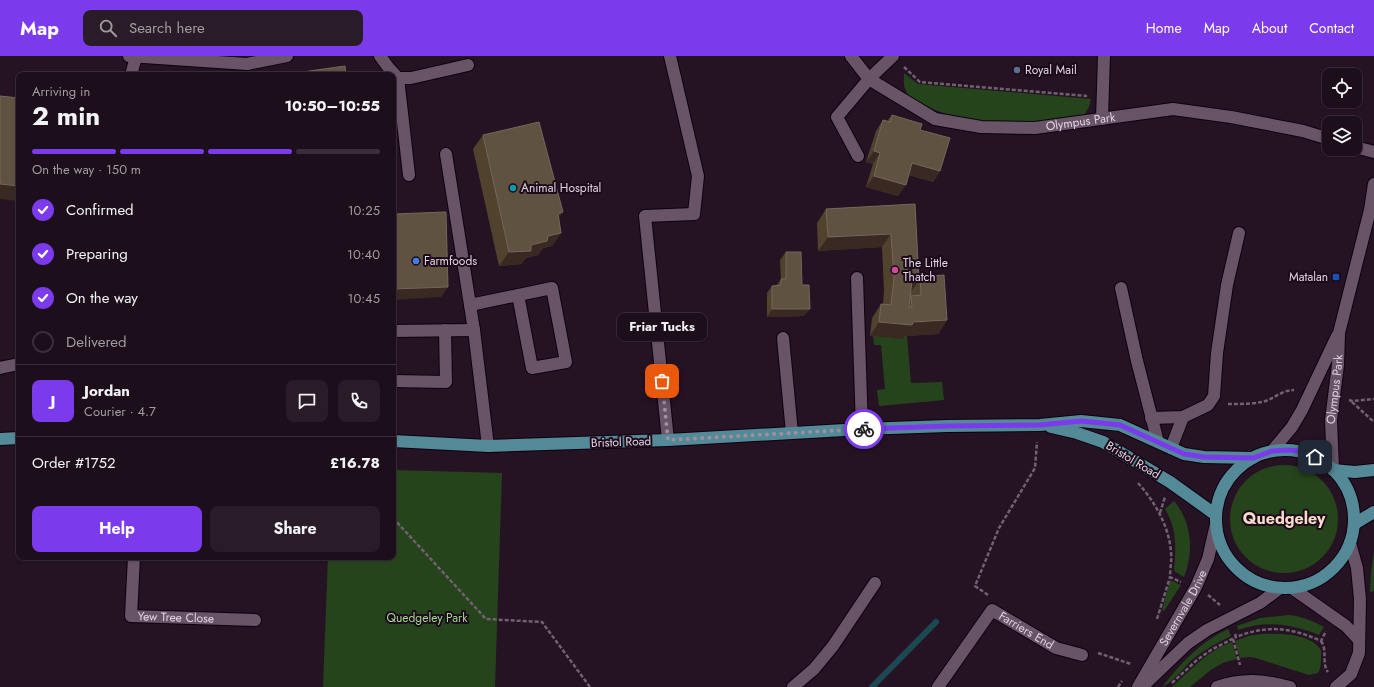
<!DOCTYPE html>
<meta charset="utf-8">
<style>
body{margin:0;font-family:Jost,sans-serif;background:#291c28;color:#f1f3f6;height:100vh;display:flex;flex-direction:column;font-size:15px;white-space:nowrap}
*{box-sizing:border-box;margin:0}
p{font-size:13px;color:#a09ca3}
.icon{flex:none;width:22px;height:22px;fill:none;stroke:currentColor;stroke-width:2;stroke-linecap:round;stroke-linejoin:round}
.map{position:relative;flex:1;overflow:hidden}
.panel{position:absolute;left:16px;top:16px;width:380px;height:488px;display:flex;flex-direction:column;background:#1c0e1b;border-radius:8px;box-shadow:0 1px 3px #0004,0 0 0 1px #3a2e3a}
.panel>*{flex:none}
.buttons{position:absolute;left:1322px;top:12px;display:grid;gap:8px}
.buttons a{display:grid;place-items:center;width:40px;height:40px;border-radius:8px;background:#1c0e1b;box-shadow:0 1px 3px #0004,0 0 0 1px #3a2e3a;font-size:20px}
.pin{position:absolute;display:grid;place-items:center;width:34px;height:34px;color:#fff;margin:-17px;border-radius:8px;box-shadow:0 2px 6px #0006}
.courier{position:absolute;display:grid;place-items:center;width:40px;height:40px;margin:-20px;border:3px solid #7c3aed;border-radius:50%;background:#fff;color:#222;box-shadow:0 1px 5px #0007}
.bubble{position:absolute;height:28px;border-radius:8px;background:#1c0e1b;box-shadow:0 1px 3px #0004,0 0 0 1px #3a2e3a;font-size:13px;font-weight:700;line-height:28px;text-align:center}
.overview em{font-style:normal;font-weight:700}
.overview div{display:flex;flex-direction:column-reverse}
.overview{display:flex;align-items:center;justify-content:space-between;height:68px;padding:0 16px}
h1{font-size:26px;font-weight:700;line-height:30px}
.bar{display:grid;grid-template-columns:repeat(4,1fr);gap:6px 4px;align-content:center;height:48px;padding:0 16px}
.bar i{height:5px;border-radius:3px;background:#3a2e3a}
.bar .on{background:#7c3aed}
.bar p{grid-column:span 4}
.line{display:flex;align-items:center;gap:10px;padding:0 16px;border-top:1px solid #3a2e3a}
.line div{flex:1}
.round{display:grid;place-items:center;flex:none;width:42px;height:42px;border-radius:8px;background:#291c28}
ol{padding:0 16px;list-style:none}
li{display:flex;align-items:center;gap:12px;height:44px}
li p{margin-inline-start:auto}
li .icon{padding:4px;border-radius:50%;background:#7c3aed;color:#fff;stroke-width:4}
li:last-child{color:#a09ca3}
li i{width:22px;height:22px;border:2px solid #3a2e3a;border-radius:50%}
.button{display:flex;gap:8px;margin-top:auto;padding:8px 16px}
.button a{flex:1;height:46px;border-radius:8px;background:#7c3aed;color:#fff;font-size:16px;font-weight:700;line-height:46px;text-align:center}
.button a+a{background:#291c28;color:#f1f3f6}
header{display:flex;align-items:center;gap:24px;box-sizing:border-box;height:56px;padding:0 20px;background:#7c3aed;color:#fff}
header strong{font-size:19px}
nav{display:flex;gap:22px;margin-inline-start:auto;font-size:14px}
.search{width:280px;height:36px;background:#291c28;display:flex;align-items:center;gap:10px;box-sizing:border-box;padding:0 14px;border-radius:8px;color:#a09ca3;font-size:15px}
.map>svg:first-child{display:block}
.green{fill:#26441c}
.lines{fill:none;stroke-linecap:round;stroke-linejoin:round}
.stream{stroke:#1b4852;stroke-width:6}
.minor-casing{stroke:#0d020d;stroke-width:14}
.major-casing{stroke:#0d020d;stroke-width:14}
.path{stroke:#716170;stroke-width:2.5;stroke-dasharray:4 2;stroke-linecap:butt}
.minor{stroke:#685367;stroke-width:12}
.major{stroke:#548998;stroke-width:12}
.wall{fill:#51422e}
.shaded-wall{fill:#392922}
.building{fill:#605241;stroke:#74665a}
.done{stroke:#9f909e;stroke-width:4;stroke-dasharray:0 7.2}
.route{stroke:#7c3aed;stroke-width:5}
.service-dot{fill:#5c6f8a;stroke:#1b0a1a;stroke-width:1.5}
.culture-dot{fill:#0f9aa8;stroke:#1b0a1a;stroke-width:1.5}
.shop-dot{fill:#3f7fe0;stroke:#1b0a1a;stroke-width:1.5}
.hotel-dot{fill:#d1479c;stroke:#1b0a1a;stroke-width:1.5}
.transit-dot{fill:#1a4fb4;stroke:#1b0a1a;stroke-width:1.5}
.labels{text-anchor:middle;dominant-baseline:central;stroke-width:4;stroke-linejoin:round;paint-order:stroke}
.poi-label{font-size:12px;fill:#e0d4df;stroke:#1b0a1a;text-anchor:start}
.street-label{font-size:12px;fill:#e0d4df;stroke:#1b0a1a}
.park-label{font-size:12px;fill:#a1d98f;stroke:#1b0a1a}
.district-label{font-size:16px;font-weight:bold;fill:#f8dcc9;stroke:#1b0a1a}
</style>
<header>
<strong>Map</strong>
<div class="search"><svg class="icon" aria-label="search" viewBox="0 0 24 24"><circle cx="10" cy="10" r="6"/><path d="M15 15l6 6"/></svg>Search here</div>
<nav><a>Home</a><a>Map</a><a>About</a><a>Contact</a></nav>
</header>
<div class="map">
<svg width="1374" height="631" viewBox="0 0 1374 631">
<rect width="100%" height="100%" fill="#251324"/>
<g class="green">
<path d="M904 17 918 28 1091 43 1089 51 1083 61C1066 63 1048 68 1031 68 994 69 956 66 923 48 916 45 909 42 906 35 903 29 904 23 904 17Z"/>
<polygon points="873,280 902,283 903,280 907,280 911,327 942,326 944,344 879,350 877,334 885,333 881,289 874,289"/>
<circle cx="1284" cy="463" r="54"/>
<polygon points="393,414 502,417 495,631 323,631 328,501 393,501"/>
<path d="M1174 445C1192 466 1194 496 1184 521L1174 515C1176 493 1177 472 1165 453Z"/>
<polygon points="1374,495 1374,535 1370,536 1371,516"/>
<polygon points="1170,524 1181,529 1164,555 1162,554"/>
<path d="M1289 559C1301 560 1313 565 1324 571L1319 579C1293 568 1265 564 1238 574L1237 570 1260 562Z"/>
<path d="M1228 573 1231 580C1217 587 1204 594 1193 603 1183 612 1174 626 1162 631 1181 607 1200 586 1228 573Z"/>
<path d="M1261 578C1278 577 1311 577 1321 594 1321 601 1322 611 1318 617L1309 619 1256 602 1250 601 1240 602 1235 585 1248 580Z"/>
<path d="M1232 586 1237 603 1225 606 1212 613 1190 631H1172C1191 614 1207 595 1232 586Z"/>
</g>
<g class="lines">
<polyline class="stream" points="872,631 936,566"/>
<g class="minor-casing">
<g id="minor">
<polyline points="129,0 247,8 287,0"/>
<polyline points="380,0 388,11 398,22 411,22 468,9"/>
<path id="s1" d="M851 0 869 23 935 63 981 71 1035 72 1173 53 1231 61 1303 75 1329 83"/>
<polyline points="131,19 136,1"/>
<polyline points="398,22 409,119"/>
<polyline points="1102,63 1104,0"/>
<polyline points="1355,91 1374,96"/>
<polyline points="446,98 474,274 488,390"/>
<polyline points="858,100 837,61 869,23 893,0"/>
<polyline points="857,222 862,373"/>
<polyline points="1121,232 1137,305 1158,386"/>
<polyline points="470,249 552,232 566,306 532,312 518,239"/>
<polyline points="393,275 474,274"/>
<polyline points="783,282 792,377"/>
<polyline points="0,312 19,308"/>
<polyline points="393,325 446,326 445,274"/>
<polyline points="1151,362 1183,361 1208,349 1214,340 1217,297 1227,229 1239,177"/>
<polyline points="668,384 645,160 694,158 698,120 670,0"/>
<polyline points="1171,392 1183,361"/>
<polyline points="1272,395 1292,371 1302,354 1337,280"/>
<path id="s2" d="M1333 414 1331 364 1338 309 1339 277 1370 154 1374 128"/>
<path id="s3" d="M134 501 131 560 255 564"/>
<polyline points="1292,532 1346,570 1359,584"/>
<polyline points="1143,630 1188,587 1207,574 1260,547 1279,533"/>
<polyline points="793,631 814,613 833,590 875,527"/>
<path id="s4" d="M938 631 992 554 1056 592 1082 599"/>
<path id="s5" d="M1138 631 1196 531 1208 503 1216 468"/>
<path d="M1217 631C1243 622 1263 624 1290 631"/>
<polyline points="1336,631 1351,618 1359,597 1360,543 1357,512 1350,487"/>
</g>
</g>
<g class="major-casing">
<g id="major">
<polyline points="1051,371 1077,377 1103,386 1170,426 1216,459"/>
<polyline points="0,383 19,382"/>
<polyline points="393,385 488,390 668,384 862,373 947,370 1040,369 1081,365 1120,369 1184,398 1204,401 1253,402"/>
<circle cx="1285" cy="463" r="69"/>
<polyline points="1333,414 1355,416 1374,414"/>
<polyline points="1354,468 1374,456"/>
</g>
</g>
<g class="path">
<polyline points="904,11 920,26 1087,40"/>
<polyline points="1349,344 1352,345 1374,343"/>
<polyline points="1352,346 1374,366"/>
<path d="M1228 348C1239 348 1251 348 1262 346 1273 344 1281 334 1294 334"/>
<path d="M1138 427C1155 446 1169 470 1171 496 1172 504 1170 513 1170 521L1181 526"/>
<polyline points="1160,457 1165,441"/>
<polyline points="393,462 486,563 542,566 590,631"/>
<polyline points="988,539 975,530 999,472 1035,412 1037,386"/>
<polyline points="1208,539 1220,549"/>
<polyline points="1157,563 1170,521"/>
<path d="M1235 578 1236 581C1267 569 1290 571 1321 585L1326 575"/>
<polyline points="1233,583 1240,609"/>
<path d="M1321 585C1328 595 1321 606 1328 616"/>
<polyline points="1098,597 1131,608"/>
<polyline points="1172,627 1197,604 1211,594 1236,581"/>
<polyline points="1118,631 1122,625"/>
</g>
<use href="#minor" class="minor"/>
<use href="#major" class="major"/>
</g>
<g class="wall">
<polygon points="892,59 920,74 940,115 933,126 909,119 898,140 866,131 873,108 866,106 876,75 883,64 887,65"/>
<polygon points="483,79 559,162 561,177 552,190 543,192 538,199 526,202 521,208 499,210 473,93"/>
<polygon points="915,148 919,223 920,221 947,264 938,278 905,280 903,283 870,280 872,262 881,248 883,248 884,235 882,191 818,195 817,167 826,153"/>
<polygon points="786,196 802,229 804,260 767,261 767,237 772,230 776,230 781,223 780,204"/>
</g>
<g class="shaded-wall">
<polygon points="874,95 880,97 873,108 866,106"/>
<polygon points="912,107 940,115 933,126 904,117"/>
<polygon points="874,120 906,129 898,140 866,131"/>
<polygon points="0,128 19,130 19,145 0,143"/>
<polygon points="563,156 554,170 558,158"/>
<polygon points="561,177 552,190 543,192 538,199 526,202 521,208 499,210 509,196 531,189 548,180"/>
<polygon points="891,178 882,191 818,195 828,181"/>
<polygon points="912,225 919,225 909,238"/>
<polygon points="448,231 441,241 393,244 393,233"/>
<polygon points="772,253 810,253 804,260 767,261"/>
<polygon points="947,264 938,278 905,280 903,283 870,280 879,266 913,266"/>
</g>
<g class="building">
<polygon points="345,10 346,19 281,19"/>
<polygon points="0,40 19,42 19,130 0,128"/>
<polygon points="892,59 922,68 920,74 950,82 940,115 912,107 906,129 874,120 880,97 874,95 883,64 890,66"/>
<polygon points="539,66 563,156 558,158 561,177 548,180 547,185 531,189 531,195 509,196 483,79"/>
<polygon points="915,148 919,225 912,225 909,251 912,251 911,240 921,239 920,221 944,219 947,264 913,266 912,269 879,266 881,248 891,249 894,222 891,178 828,181 826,153"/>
<polygon points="446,156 448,231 393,233 393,158"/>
<polygon points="786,196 801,196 802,229 809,229 810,253 772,253 772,230 781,229 781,223 786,223"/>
</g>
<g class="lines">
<polyline class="done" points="662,325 668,384 864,373"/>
<polyline class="route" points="864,373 947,370 1040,369 1081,365 1120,369 1184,398 1204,401 1253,402 1272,395 1290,394 1303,396 1315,401"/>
</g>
<circle class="service-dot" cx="1017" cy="14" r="4"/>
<circle class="culture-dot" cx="513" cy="132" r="4"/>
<circle class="shop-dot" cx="416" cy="205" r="4"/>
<circle class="hotel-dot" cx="895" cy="214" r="4"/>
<rect class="transit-dot" x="1332" y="217" width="8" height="8" rx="2"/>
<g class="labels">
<g class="poi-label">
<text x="1025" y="14">Royal Mail</text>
<text x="521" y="132">Animal Hospital</text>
<text x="424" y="205">Farmfoods</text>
<text x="903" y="207">The Little<tspan x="903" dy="14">Thatch</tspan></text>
<text x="1328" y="221" text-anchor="end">Matalan</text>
</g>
<g class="street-label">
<text stroke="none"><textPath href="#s1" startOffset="253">Olympus Park</textPath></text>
<text stroke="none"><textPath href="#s2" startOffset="81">Olympus Park</textPath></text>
<text transform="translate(621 386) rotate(-2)">Bristol Road</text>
<text transform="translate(1133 404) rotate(31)">Bristol Road</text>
<text stroke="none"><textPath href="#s5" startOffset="91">Severnvale Drive</textPath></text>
<text stroke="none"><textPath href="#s3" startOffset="104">Yew Tree Close</textPath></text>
<text stroke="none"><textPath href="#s4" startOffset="134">Farriers End</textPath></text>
</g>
<g class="park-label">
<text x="427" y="562">Quedgeley Park</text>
</g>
<g class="district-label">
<text x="1284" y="462">Quedgeley</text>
</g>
</g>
</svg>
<div class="buttons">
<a><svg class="icon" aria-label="locate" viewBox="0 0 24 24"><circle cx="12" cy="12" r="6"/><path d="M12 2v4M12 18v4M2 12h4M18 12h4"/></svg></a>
<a><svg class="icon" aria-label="layers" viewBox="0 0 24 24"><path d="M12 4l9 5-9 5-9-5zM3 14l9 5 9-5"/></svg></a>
</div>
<div class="pin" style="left:662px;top:325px;background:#ea580c"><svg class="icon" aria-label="bag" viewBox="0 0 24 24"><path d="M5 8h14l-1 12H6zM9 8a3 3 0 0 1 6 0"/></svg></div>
<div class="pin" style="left:1315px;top:401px;background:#1f2937"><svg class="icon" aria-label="home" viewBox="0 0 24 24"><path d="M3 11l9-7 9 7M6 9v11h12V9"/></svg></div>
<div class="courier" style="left:864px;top:373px"><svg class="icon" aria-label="bike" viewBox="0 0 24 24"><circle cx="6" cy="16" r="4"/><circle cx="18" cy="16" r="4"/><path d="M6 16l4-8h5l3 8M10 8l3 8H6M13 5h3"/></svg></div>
<div class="bubble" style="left:617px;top:257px;width:90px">Friar Tucks</div>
<section class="panel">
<div class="overview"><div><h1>2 min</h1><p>Arriving in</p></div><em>10:50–10:55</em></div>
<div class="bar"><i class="on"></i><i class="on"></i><i class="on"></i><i></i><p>On the way · 150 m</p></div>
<ol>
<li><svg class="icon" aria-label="check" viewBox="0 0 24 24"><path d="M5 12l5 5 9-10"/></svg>Confirmed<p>10:25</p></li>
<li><svg class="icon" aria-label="check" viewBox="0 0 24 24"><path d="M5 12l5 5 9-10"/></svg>Preparing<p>10:40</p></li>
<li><svg class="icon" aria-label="check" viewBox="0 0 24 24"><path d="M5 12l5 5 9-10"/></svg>On the way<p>10:45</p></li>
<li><i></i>Delivered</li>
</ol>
<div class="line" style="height:72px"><b class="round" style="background:#7c3aed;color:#fff">J</b><div><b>Jordan</b><p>Courier · 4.7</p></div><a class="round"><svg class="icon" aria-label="chat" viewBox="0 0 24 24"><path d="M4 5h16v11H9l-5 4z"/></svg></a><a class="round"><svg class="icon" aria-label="phone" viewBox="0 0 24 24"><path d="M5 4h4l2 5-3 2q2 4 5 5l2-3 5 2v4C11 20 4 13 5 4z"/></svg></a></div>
<div class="line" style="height:52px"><div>Order #1752</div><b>£16.78</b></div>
<div class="button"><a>Help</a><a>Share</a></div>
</section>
</div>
